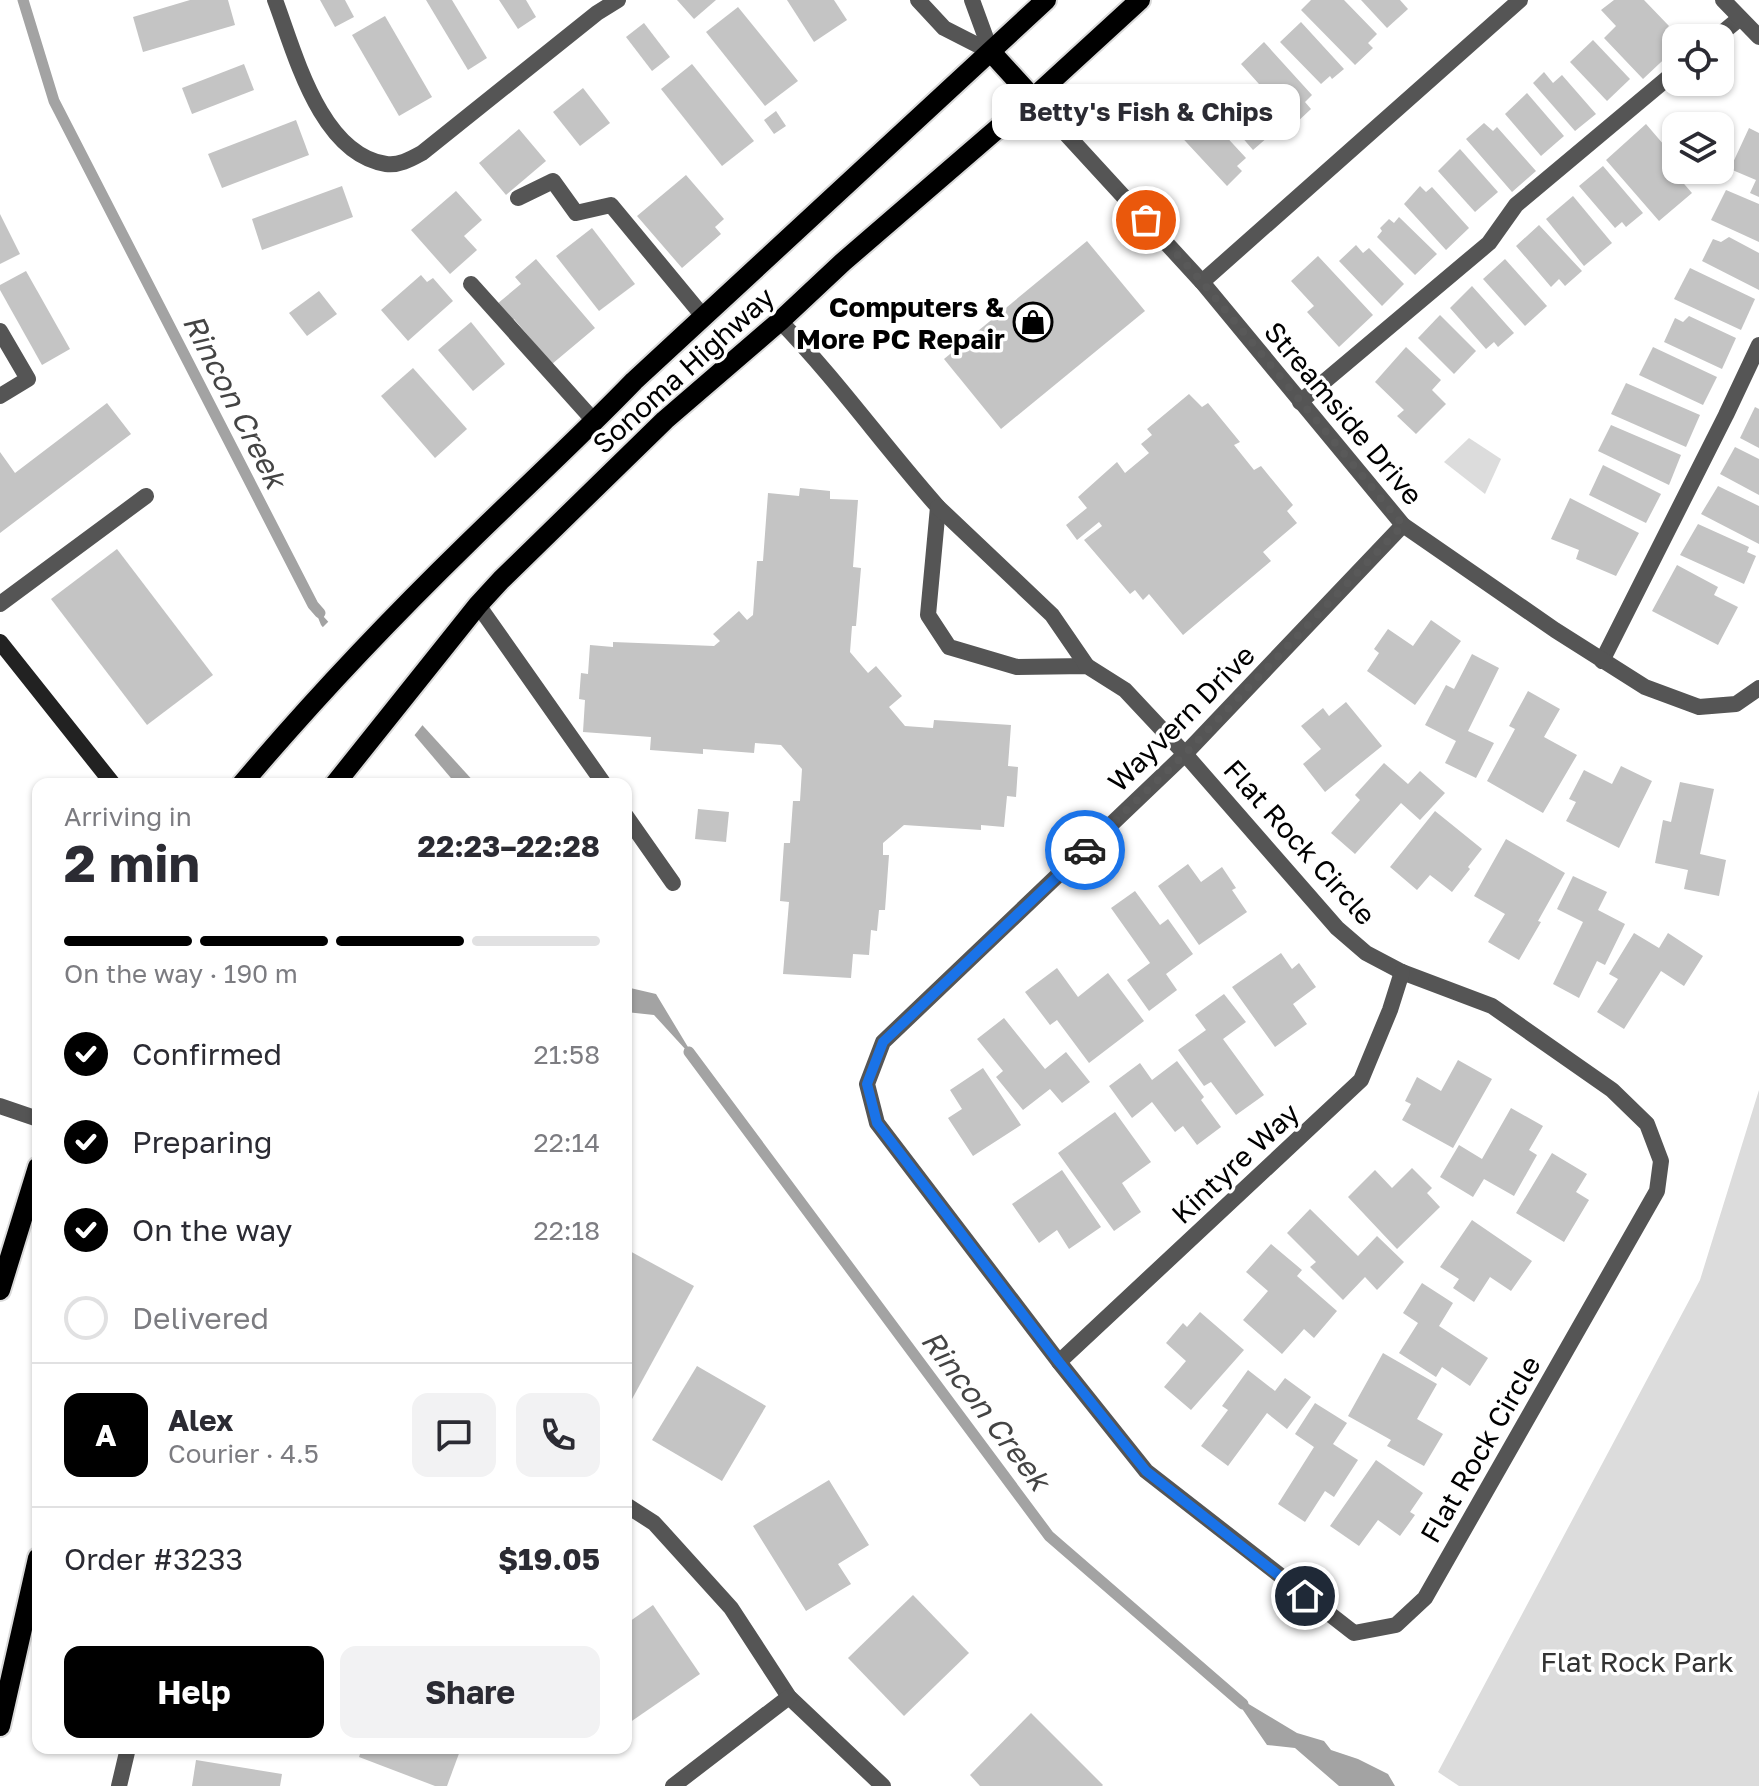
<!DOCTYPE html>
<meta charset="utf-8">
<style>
body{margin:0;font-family:"Golos Text",sans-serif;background:#f2f2f3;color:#2b2b33;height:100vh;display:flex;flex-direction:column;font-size:30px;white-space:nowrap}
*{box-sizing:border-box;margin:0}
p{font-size:26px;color:#7c7c81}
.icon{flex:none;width:44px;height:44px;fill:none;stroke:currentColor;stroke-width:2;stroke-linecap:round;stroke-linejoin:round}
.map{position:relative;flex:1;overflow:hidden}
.panel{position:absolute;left:32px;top:778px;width:600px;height:976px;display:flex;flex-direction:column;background:#fff;border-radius:16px;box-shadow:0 2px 6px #0004}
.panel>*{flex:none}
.buttons{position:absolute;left:1662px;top:24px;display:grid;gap:16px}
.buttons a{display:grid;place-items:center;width:72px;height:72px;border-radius:16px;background:#fff;box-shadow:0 2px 6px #0004;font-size:40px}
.pin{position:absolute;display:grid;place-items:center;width:68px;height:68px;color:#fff;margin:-34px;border:4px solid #fff;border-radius:50%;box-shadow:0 2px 8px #0007}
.courier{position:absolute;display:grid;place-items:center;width:80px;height:80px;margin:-40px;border:6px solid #1a73e8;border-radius:50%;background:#fff;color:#222;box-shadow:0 2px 10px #0007}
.bubble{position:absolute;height:56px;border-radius:16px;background:#fff;box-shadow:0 2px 6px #0004;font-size:26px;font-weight:700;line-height:56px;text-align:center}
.headline em{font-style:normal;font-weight:700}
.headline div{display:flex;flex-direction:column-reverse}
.headline{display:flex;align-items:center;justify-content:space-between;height:136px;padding:0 32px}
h1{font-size:52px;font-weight:700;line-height:60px}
.bar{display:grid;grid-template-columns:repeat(4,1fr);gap:12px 8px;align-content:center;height:96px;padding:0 32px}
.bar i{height:10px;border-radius:6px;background:#e1e1e2}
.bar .on{background:#000}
.bar p{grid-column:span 4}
.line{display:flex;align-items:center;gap:20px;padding:0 32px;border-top:2px solid #e1e1e2}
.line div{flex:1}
.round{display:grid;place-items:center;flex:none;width:84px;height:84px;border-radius:16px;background:#f2f2f3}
ol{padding:0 32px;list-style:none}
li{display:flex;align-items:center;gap:24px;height:88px}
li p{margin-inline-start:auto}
li .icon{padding:8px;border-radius:50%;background:#000;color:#fff;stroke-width:4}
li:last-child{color:#7c7c81}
li i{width:44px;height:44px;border:4px solid #e1e1e2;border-radius:50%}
.button{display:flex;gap:16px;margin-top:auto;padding:16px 32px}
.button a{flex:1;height:92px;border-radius:16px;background:#000;color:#fff;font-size:32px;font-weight:700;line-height:92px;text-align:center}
.button a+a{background:#f2f2f3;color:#2b2b33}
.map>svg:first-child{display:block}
.green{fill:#dcdcdc}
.water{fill:#a3a3a3}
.pier{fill:#fff}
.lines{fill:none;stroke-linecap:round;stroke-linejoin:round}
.stream{stroke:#a3a3a3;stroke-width:11}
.building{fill:#c4c4c4}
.primary-casing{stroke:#dbdbdb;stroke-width:24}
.lane{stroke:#555;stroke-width:16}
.street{stroke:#555;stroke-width:16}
.secondary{stroke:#222;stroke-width:16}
.primary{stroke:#000;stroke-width:20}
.done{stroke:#595959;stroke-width:8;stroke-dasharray:0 14.4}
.route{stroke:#1a73e8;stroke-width:10}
.labels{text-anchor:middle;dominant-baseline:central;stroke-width:7;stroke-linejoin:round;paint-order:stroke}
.poi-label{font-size:28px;font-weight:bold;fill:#000;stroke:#fff;text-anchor:end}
.street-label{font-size:28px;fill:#000;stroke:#fff}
.park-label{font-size:28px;fill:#333;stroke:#fff}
.water-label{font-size:30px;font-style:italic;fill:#444;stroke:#fff}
</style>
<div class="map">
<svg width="1759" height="1786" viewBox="0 0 1759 1786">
<rect width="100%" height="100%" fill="#fff"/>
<g class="green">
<polygon points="1469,438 1501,459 1485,494 1444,462"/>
<polygon points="1759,1090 1759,1786 1459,1786 1438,1772 1700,1280"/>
</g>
<g class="water">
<polygon points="313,605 476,784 456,784 321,625"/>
<polygon points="626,987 656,994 697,1062 654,1015 626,1012"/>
<polygon points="1232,1694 1297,1733 1324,1741 1331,1750 1358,1759 1388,1774 1395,1786 1339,1786 1295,1748 1267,1745"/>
</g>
<polygon class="pier" points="331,619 425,722 413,737 320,630"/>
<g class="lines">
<g class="stream">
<polyline points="23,0 54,101 313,605 320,613"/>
<polyline points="689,1052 1049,1536 1243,1704"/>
</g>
</g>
<g class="building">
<polygon points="190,0 228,0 235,25 143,52 133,17"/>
<polygon points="320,0 345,0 354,17 335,27"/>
<polygon points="426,0 452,0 487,58 468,70"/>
<polygon points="499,0 526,0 536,17 518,29"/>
<polygon points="677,0 716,0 694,19"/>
<polygon points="787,0 834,0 847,20 814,42"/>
<polygon points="1311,0 1344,0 1377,34 1368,43 1373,48 1355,65 1301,10"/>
<polygon points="1361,0 1400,0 1408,9 1387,28"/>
<polygon points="1614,0 1644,0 1669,26 1665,30 1676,42 1676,48 1643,79 1604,38 1616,26 1601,10"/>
<polygon points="738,7 798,81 765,106 706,32"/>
<polygon points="385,16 432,97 399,116 352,35"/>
<polygon points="1301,22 1344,69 1332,79 1330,76 1321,84 1280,42"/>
<polygon points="644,23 670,57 652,71 626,37"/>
<polygon points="1593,40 1630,79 1607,101 1570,62"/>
<polygon points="1264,42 1312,95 1305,102 1311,109 1295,124 1241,64"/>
<polygon points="244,64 254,90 192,114 182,88"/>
<polygon points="692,64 754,141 722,166 661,89"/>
<polygon points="1544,72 1553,83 1562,75 1596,114 1575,131 1533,83"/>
<polygon points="583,88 610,123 580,146 553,112"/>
<polygon points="1239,89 1275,131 1253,150 1214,105 1222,98 1225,102"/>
<polygon points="1527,93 1564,136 1541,156 1505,114"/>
<polygon points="1196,104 1246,158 1237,166 1242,171 1227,186 1174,129 1180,122 1178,120"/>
<polygon points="776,111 786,126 774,134 764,120"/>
<polygon points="296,120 309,155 222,188 208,154"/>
<polygon points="1484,123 1493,131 1497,127 1536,171 1512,192 1466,139"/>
<polygon points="1646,124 1676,159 1676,164 1671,169 1692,193 1659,221 1606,160"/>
<polygon points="1749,128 1759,133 1759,197 1750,193 1756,180 1730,169"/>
<polygon points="519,129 546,161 506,195 479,163"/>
<polygon points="1460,149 1498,192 1475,212 1438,171"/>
<polygon points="1603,166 1643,213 1626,227 1622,222 1615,228 1579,186"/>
<polygon points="686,175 724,219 715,227 721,234 682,268 637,216"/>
<polygon points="342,186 353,217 262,250 252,219"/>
<polygon points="1420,186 1426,192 1432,187 1469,228 1446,250 1404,204"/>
<polygon points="1726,190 1759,204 1759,242 1711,220"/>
<polygon points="456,191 482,220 464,236 477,250 450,274 411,230"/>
<polygon points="1573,196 1612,243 1584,266 1546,219"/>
<polygon points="0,214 20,254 0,264"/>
<polygon points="1399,217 1437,254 1415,275 1377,237 1382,231 1380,228 1389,219 1394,223"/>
<polygon points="1539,225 1582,271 1565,286 1559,279 1551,287 1516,246"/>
<polygon points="592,228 635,284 599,311 556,256"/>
<polygon points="1729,237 1759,253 1759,290 1702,261 1713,239 1721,242"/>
<polygon points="1087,241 1145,311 1001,429 944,359"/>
<polygon points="1356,245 1363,253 1369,248 1404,284 1382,306 1339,261"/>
<polygon points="1318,256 1373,315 1339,347 1307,312 1314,306 1291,281"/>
<polygon points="536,259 595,328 552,364 514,319 511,321 497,304 521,284 515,277"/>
<polygon points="1505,259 1547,306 1525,326 1483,279"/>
<polygon points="1690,268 1755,299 1741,330 1674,299"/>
<polygon points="26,271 70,349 42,365 0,290 0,285"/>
<polygon points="421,275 427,282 433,278 453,301 408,341 381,310"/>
<polygon points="1472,286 1514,333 1498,347 1494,342 1486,349 1450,308"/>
<polygon points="319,291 337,314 307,336 289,313"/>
<polygon points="1440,315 1476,351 1454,374 1418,338"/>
<polygon points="1689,316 1736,338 1722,369 1664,342 1675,318 1683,322"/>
<polygon points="471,322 505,364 473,391 438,350"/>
<polygon points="1406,347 1441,380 1432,390 1446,404 1416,434 1397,416 1404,410 1375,382"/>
<polygon points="1653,347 1717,377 1703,405 1639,375"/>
<polygon points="413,368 467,429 435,458 381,396"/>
<polygon points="1626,383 1700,415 1686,447 1611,414"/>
<polygon points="1189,394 1202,407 1208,403 1240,442 1234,445 1254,470 1261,466 1293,505 1287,511 1297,523 1263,552 1271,561 1183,635 1149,594 1143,600 1135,590 1130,594 1084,540 1102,526 1099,522 1077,540 1066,525 1087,508 1078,497 1117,462 1125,473 1149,453 1141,444 1152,435 1147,429"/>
<polygon points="107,403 131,434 0,533 0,452 15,473"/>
<polygon points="1755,407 1759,409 1759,448 1740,438"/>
<polygon points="1611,425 1681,455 1669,485 1598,451"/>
<polygon points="1735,447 1759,459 1759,495 1720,474"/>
<polygon points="1603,465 1661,494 1646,523 1589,495"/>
<polygon points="1718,486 1759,506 1759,544 1701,514"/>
<polygon points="800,488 830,491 830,499 858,500 853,567 861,568 856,626 852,626 850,652 868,673 876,666 902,696 889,707 905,726 933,728 934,720 1011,725 1008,766 1018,767 1016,797 1007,796 1004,827 981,825 981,830 904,825 883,843 883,855 889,855 885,910 879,910 877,931 871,930 869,955 853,954 851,978 783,974 789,902 780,901 784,843 790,843 793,801 800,801 802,769 781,745 755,743 754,753 703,749 703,754 650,750 651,737 583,732 585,700 579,699 581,673 588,674 590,645 613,647 613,642 714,646 720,641 713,634 739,611 747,620 753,615 757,561 763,561 768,493 799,496"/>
<polygon points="1570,498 1639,533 1616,576 1576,559 1579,550 1551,539"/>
<polygon points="1698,524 1749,547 1747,552 1756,556 1744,584 1680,555"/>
<polygon points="117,549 213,675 147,725 51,599"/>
<polygon points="1677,565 1718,587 1714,595 1738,607 1718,645 1652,611"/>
<polygon points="1431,620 1461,641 1415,705 1367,671 1379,653 1374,649 1388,629 1413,646"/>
<polygon points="1472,654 1499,668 1468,731 1494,743 1476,778 1445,763 1456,741 1425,725 1446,685 1454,689"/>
<polygon points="1528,691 1560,709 1544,737 1577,755 1543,813 1487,781 1515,729 1509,726"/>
<polygon points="1346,702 1382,746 1325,792 1303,764 1321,749 1301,726 1323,708 1329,716"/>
<polygon points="1384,763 1408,784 1420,771 1445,793 1420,820 1401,803 1355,854 1331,833 1360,800 1355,795"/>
<polygon points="1621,766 1652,781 1619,848 1566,821 1576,802 1569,799 1584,770 1612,784"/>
<polygon points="1680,782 1714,789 1700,854 1726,860 1719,896 1684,889 1688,870 1655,863 1663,820 1671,822"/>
<polygon points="698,809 729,812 726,842 695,839"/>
<polygon points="1435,811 1482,849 1468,867 1470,869 1452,892 1430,875 1417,890 1390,867"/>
<polygon points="1506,839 1565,873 1538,921 1541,922 1519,960 1488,942 1505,914 1474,896"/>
<polygon points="1188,864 1201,882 1222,867 1236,888 1232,890 1247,912 1199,945 1158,886"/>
<polygon points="1573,876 1607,892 1598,910 1625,924 1605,965 1597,961 1579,998 1553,984 1583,922 1557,909"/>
<polygon points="1135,891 1160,925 1168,919 1193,954 1166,974 1177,990 1149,1011 1127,980 1150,963 1111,908"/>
<polygon points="1634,933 1659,948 1668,933 1703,956 1684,986 1661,971 1624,1029 1597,1012 1618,979 1609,974"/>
<polygon points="1281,953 1292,969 1299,963 1316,987 1293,1004 1307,1024 1275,1047 1232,987"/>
<polygon points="1057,968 1078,997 1108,973 1144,1021 1089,1063 1057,1020 1050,1025 1025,992"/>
<polygon points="1224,994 1246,1022 1223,1039 1264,1095 1236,1115 1211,1082 1204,1086 1178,1050 1206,1030 1195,1015"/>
<polygon points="1004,1018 1045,1069 1066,1052 1090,1082 1062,1103 1050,1089 1023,1110 996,1077 1003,1071 977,1039"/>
<polygon points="1458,1060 1492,1079 1453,1148 1402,1120 1411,1104 1405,1101 1417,1077 1441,1091"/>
<polygon points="1177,1061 1204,1097 1201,1100 1221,1127 1197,1145 1183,1126 1175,1132 1152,1102 1132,1118 1109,1086 1140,1063 1152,1080"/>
<polygon points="983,1068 1021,1125 973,1156 948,1118 962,1109 950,1090"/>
<polygon points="1511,1108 1543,1126 1529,1150 1537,1155 1514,1196 1484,1179 1473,1197 1440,1177 1459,1145 1482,1159"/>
<polygon points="1115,1112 1151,1162 1122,1183 1141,1212 1114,1231 1058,1153"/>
<polygon points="1552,1153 1587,1174 1576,1192 1589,1200 1564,1242 1516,1213"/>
<polygon points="1412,1168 1432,1188 1427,1193 1440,1207 1397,1249 1348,1197 1375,1170 1392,1188"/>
<polygon points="1062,1170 1101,1227 1069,1249 1057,1230 1039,1243 1012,1204"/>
<polygon points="1310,1209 1358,1256 1377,1236 1404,1262 1377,1290 1365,1277 1343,1300 1310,1267 1316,1262 1287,1233"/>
<polygon points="1472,1220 1532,1261 1511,1291 1490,1277 1474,1302 1453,1288 1459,1279 1440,1267"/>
<polygon points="1271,1244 1302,1270 1297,1276 1337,1311 1314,1338 1304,1329 1282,1354 1243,1320 1268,1291 1246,1272"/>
<polygon points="626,1249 694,1286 626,1410"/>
<polygon points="1422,1283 1453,1303 1439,1326 1488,1358 1470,1386 1442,1367 1436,1377 1399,1353 1418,1323 1403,1313"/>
<polygon points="1200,1312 1244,1350 1191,1410 1164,1387 1186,1361 1166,1343 1183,1323 1187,1327"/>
<polygon points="1383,1353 1437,1384 1417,1419 1443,1434 1424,1466 1387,1446 1391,1440 1348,1416"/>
<polygon points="697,1366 766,1406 722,1481 652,1440"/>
<polygon points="1248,1370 1275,1391 1285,1378 1311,1397 1287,1429 1267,1413 1228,1466 1201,1446 1228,1410 1222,1406"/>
<polygon points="1315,1403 1347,1423 1333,1444 1358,1460 1334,1497 1325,1491 1305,1522 1278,1504 1314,1447 1295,1434"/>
<polygon points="1376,1460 1423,1493 1410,1512 1415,1515 1400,1536 1378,1520 1359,1546 1330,1526"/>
<polygon points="829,1480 869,1545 838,1564 851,1584 806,1611 753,1526"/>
<polygon points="913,1595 969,1653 904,1716 848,1658"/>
<polygon points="653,1605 700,1674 626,1725 626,1624"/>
<polygon points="1031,1713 1103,1785 1102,1786 980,1786 970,1775"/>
<polygon points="362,1748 461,1748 447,1786 435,1786 359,1757"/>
<polygon points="196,1760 282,1774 280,1786 192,1786"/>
</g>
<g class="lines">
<g class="primary-casing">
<g id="primary">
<polyline points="991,52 1033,98"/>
<path d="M242 784C313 700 389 620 468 543 523 489 580 437 634 381L1046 0"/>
<polyline points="335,784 478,605 501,580 665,420 780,321 843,262 1033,98 1140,0"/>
<polyline points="0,1290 38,1167"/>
<polyline points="0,1726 38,1558"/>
</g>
</g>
<g class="lane">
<polyline points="1716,38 1740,18"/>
<polyline points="518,198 553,181 576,213 611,205 702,315"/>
<polyline points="471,284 595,422"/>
<path d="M780 321C837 380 884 446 938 507L928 615 949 647 1017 667 1087 666 1125 690 1185 754"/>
<polyline points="0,331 28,379 0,396"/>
<polyline points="1300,402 1489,243 1516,205 1676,71"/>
<polyline points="938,507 1052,615 1087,666"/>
<polyline points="0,604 146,496"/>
<polyline points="478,605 604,784"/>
<polyline points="1602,661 1726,415 1759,345"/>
<polyline points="626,816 673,883"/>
<polyline points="0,1106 38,1119"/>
</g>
<g class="street">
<path d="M275 0C295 53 320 154 386 164 399 166 411 159 422 153L597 13 618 0"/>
<polyline points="918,0 944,28 991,52"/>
<polyline points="972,0 991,52"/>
<polyline points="1723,0 1759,37"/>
<polyline points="1033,98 1202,282 1403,525 1555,630 1645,687 1699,707 1736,704 1759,688"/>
<polyline points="1202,282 1520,0"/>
<polyline points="1185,754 1337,928 1366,953 1402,972 1492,1006 1612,1090 1647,1124 1661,1161 1657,1191 1425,1598 1396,1625 1354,1633 1146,1471 1059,1362 877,1123 867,1084 883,1042 1185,754 1403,525"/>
<polyline points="1059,1362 1361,1080 1390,1010 1402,972"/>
<polyline points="626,1505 654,1523 731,1608 789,1697 883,1786"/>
<polyline points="119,1786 128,1748"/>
<polyline points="673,1786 789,1697"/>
</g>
<polyline class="secondary" points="0,642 113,784"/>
<use href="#primary" class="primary"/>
</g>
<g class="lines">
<polyline class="done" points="1085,850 1185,754 1403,525 1202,282 1146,220"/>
<polyline class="route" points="1085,850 883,1042 867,1084 877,1123 1059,1362 1146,1471 1305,1596"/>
</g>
<defs>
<g id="shop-ring" transform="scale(2)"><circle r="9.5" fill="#fff" stroke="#000" stroke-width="1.5"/><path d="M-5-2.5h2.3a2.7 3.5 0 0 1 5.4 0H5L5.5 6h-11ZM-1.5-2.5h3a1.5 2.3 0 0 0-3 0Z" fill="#000"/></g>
</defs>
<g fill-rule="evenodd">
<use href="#shop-ring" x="1033" y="322"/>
</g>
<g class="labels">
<g class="poi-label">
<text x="1005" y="306">Computers &amp;<tspan x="1005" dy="32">More PC Repair</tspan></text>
</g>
<g class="street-label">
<text transform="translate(683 370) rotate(-42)">Sonoma Highway</text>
<text transform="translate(1344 413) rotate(50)">Streamside Drive</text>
<text transform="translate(1181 718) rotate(-45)">Wayvern Drive</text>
<text transform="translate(1300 842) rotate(48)">Flat Rock Circle</text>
<text transform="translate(1235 1163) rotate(-43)">Kintyre Way</text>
<text transform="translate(1480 1449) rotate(-60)">Flat Rock Circle</text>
</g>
<g class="park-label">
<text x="1637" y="1661">Flat Rock Park</text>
</g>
<g class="water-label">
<text transform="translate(235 401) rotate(63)">Rincon Creek</text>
<text transform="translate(986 1410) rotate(53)">Rincon Creek</text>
</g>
</g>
</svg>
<div class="buttons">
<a><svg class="icon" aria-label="locate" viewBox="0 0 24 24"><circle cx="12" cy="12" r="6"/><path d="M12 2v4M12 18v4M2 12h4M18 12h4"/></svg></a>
<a><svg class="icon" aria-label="layers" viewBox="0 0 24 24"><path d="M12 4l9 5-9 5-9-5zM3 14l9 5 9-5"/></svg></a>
</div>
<div class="pin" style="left:1146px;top:220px;background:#ea580c"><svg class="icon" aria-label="bag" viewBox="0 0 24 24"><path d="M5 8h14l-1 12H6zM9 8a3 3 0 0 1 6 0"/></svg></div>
<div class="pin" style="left:1305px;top:1596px;background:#1f2937"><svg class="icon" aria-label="home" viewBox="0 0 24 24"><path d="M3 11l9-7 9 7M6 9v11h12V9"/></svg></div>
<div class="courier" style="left:1085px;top:850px"><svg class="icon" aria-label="car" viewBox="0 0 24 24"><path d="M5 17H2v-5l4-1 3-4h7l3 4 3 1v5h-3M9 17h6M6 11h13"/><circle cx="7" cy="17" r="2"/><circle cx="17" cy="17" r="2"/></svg></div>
<div class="bubble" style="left:992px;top:84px;width:308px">Betty's Fish &amp; Chips</div>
<section class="panel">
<div class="headline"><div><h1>2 min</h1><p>Arriving in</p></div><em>22:23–22:28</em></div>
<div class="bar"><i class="on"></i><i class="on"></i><i class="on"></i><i></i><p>On the way · 190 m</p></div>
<ol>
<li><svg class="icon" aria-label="check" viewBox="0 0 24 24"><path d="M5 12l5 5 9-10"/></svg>Confirmed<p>21:58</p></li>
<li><svg class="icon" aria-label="check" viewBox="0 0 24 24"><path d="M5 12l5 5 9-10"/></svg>Preparing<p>22:14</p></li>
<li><svg class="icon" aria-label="check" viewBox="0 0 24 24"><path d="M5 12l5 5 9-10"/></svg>On the way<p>22:18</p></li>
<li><i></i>Delivered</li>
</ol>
<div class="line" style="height:144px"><b class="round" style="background:#000;color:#fff">A</b><div><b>Alex</b><p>Courier · 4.5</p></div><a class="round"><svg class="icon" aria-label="chat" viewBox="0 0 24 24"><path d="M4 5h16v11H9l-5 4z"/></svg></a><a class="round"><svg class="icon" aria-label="phone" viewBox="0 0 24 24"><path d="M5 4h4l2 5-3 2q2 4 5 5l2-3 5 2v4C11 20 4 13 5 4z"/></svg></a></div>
<div class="line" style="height:104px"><div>Order #3233</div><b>$19.05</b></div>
<div class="button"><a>Help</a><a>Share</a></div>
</section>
</div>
